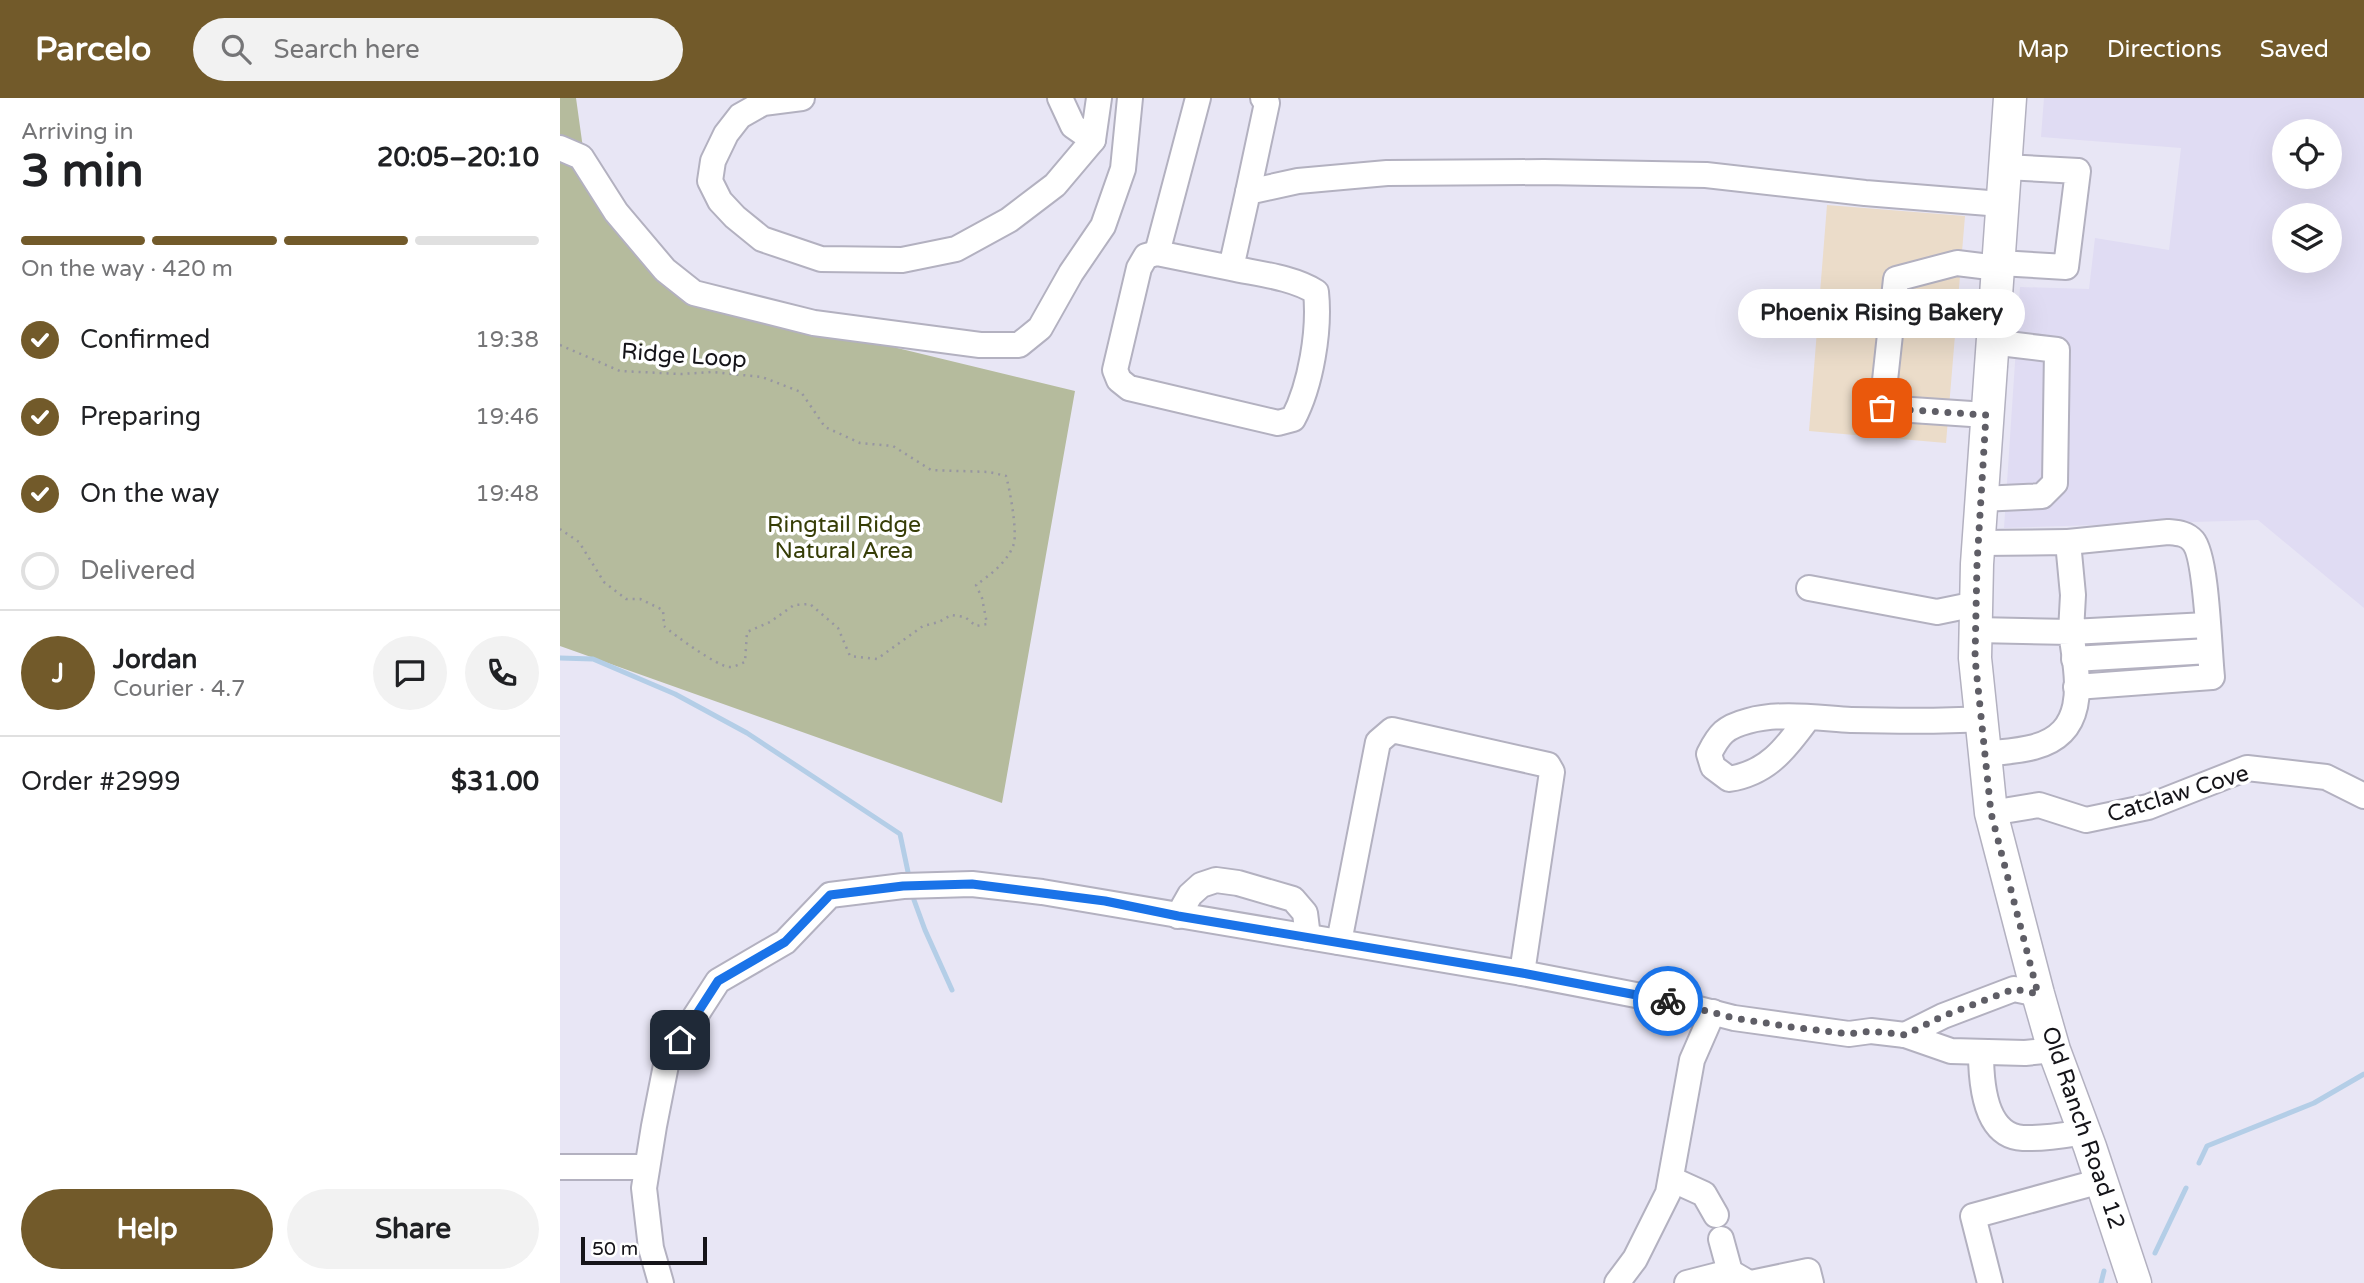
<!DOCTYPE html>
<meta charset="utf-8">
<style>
body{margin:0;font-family:"Varela Round",sans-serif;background:#f2f2f2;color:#202124;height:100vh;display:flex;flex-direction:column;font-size:26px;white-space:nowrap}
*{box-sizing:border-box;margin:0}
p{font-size:23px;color:#757577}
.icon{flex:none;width:38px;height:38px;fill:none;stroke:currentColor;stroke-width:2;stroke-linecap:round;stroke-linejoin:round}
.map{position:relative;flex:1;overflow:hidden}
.drawer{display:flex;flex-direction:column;background:#fff;width:560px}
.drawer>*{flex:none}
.fabs{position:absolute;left:1712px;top:21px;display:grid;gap:14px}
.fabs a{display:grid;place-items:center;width:70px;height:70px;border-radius:50%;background:#fff;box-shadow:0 7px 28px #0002;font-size:35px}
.scale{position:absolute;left:21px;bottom:18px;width:126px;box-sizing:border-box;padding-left:7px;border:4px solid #151419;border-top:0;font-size:19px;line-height:24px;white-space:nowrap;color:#151419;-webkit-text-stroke:5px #fff;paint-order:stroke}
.pin{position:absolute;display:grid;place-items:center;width:60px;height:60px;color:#fff;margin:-30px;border-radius:14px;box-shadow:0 4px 10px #0006}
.courier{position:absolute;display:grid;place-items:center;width:70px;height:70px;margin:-35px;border:5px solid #1a73e8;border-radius:50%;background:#fff;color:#222;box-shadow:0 2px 9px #0007}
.bubble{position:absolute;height:49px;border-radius:24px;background:#fff;box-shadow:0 7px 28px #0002;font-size:23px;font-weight:700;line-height:49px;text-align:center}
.summary em{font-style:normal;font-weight:700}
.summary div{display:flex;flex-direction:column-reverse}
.summary{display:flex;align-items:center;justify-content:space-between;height:119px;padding:0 21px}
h1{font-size:46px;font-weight:700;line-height:52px}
.bar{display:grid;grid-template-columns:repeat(4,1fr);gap:10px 7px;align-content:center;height:84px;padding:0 21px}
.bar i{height:9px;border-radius:5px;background:#e0e0e0}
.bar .selected{background:#725a2a}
.bar p{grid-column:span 4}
.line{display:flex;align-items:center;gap:18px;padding:0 21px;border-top:2px solid #e0e0e0}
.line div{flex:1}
.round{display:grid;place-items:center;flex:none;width:74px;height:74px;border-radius:37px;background:#f2f2f2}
ol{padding:0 21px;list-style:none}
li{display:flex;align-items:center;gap:21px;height:77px}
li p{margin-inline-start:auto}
li .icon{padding:7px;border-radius:50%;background:#725a2a;color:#fff;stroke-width:4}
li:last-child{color:#757577}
li i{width:38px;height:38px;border:4px solid #e0e0e0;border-radius:50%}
.button{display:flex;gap:14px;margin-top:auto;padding:14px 21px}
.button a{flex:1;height:80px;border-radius:42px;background:#725a2a;color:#fff;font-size:28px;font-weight:700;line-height:80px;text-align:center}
.button a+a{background:#f2f2f2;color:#202124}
header{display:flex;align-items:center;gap:42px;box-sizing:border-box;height:98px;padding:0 35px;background:#725a2a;color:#fff}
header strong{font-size:33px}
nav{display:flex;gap:38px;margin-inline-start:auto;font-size:24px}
.search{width:490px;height:63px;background:#f2f2f2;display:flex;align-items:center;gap:18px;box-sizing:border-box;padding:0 24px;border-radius:38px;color:#757577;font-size:26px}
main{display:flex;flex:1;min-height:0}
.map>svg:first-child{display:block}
.commercial{fill:#ebdcc9}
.built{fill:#e0dcf3;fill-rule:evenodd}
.green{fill:#b5bb9d}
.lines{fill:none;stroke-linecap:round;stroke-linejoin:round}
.stream{stroke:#b4cee7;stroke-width:5}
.minor-casing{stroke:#b3b1c0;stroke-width:28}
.major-casing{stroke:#b3b1c0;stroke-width:35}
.path{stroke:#9796a1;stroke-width:2.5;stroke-dasharray:2 5;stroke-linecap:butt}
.minor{stroke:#fff;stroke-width:24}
.major{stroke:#fff;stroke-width:32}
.done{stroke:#5f5e66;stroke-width:7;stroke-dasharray:0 12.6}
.route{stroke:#1a73e8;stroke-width:9}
.labels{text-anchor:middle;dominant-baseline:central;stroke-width:7;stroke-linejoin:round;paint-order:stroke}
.street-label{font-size:23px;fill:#151419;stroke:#fff}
.park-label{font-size:23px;fill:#363d06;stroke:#fff}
</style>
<header>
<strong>Parcelo</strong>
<div class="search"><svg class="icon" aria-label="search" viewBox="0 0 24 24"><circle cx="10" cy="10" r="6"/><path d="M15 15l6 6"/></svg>Search here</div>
<nav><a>Map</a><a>Directions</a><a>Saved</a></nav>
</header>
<main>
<section class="drawer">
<div class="summary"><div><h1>3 min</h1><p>Arriving in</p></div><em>20:05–20:10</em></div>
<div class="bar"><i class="selected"></i><i class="selected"></i><i class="selected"></i><i></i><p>On the way · 420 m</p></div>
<ol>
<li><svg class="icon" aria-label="check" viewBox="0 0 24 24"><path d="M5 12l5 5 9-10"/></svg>Confirmed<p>19:38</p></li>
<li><svg class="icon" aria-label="check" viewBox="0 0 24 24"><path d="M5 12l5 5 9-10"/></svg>Preparing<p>19:46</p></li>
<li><svg class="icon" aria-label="check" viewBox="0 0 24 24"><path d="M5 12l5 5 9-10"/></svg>On the way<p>19:48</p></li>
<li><i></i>Delivered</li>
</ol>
<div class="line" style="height:126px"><b class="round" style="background:#725a2a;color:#fff">J</b><div><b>Jordan</b><p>Courier · 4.7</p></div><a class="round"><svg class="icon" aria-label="chat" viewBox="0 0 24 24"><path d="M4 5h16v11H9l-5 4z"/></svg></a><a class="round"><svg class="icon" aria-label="phone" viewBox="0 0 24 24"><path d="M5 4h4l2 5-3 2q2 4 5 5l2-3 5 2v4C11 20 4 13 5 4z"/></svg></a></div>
<div class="line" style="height:91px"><div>Order #2999</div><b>$31.00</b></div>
<div class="button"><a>Help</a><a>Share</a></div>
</section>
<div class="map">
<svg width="1804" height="1185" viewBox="0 0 1804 1185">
<rect width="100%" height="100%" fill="#e8e6f5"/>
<polygon class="commercial" points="1267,107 1405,118 1386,345 1249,333"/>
<path class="built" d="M1484 0H1804V510L1698 422 1444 430 1460 189 1529 191 1535 140 1609 152 1621 50 1481 39ZM1724 33H1769V79H1724ZM1724 117H1769V163H1724Z"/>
<polygon class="green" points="0,0 16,0 27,79 114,196 515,293 442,705 0,548"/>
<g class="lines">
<g class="stream">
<polyline points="0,560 33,561 115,596 187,635 340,736 348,774"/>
<polyline points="354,802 365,832 392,892"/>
<polyline points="1639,1065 1647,1048 1754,1005 1804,976"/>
<polyline points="1595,1155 1626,1090"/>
<polyline points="1541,1185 1544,1173"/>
</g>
<g class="minor-casing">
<g id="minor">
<polyline points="242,0 203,5 180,18 166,36 153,63 150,83 160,103 175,119 202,141 261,161 342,162 396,151 449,122 495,87 533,42 539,0"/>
<polyline points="500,0 513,28 533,42"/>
<polyline points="0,50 21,59 56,114 105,172 134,195 254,225 420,247 459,247 480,230 511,175 543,128 563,71 570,0"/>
<polyline points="688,94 707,5 703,0"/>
<polyline points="597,155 638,0"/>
<polyline points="1439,165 1506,169 1518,73 1445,69"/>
<path d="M671 170 597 155 586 158 579 170 555 272 559 282 569 290 718 325 733 321C751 287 760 232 756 194 732 179 699 176 671 170L688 94 738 83 827 75 984 74 1146 77 1305 95 1441 106"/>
<polyline points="1426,317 1322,310 1336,181 1397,165 1438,170"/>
<polyline points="1421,401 1482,398 1495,385 1497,252 1431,244"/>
<path d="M1508 444 1608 434C1617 435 1626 435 1633 443 1647 459 1649 553 1652 579L1516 589"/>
<polyline points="1419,445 1508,444 1513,497 1511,534 1647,527"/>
<polyline points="1249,490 1377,514 1416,506"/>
<path d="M1416 532 1511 534C1517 578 1531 634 1474 649 1459 653 1441 654 1425 656"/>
<polyline points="1514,561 1649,553"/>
<path d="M1248 620C1226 650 1208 675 1169 681L1153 669 1149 656C1159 636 1165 629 1188 623 1220 614 1258 620 1291 622 1335 623 1378 624 1421 621"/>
<polyline points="1431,715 1479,707 1526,722 1588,709 1687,670 1766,679 1804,698"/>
<polyline points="618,818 630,797 641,787 656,782 678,785 733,801 745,815 748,839"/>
<polyline points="779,844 818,644 832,632 988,667 992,674 962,875"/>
<polyline points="1345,937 1383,918 1454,891 1478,896"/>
<path d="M1421 954C1421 984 1424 1038 1463 1040 1484 1041 1505 1037 1525 1034"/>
<polyline points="0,1069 87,1069"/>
<polyline points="1111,1081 1144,1096 1156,1117"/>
<polyline points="1161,1141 1170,1174 1189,1185"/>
<polyline points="101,1185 91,1150 84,1090 94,1028 107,962 158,883 225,844 270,797 343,788 412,786 482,794 962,875 1112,904 1174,920 1289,936 1311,933 1345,937 1391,953 1465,955 1494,952"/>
<polyline points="1057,1185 1075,1161 1108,1095 1132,962 1153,914"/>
<polyline points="1127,1185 1170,1174"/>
<polyline points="1191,1185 1248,1173 1251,1185"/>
<polyline points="1430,1185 1413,1118 1541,1083"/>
</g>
</g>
<g class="major-casing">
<polyline id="major" points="1450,0 1417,466 1415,560 1425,656 1431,715 1478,896 1494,952 1530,1049 1575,1185"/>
</g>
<path class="path" d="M0 247 60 273 121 276 152 274 202 279 241 294 265 329 300 345 333 348 371 372 429 374 446 378C450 392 457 431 454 445 449 463 430 477 416 487L422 500 427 526 416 528 405 519 391 517 379 524 363 528 317 561 290 558 278 530 250 506 234 507 210 524 187 534 185 564C180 566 175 569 169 569 157 568 114 537 104 528L103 512 80 501H66L44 484 19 444 0 431"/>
<use href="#minor" class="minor"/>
<use href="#major" class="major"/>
</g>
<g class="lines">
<polyline class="done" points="1108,903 1174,920 1231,929 1289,936 1311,933 1345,937 1383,918 1454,891 1478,896 1431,715 1415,560 1417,466 1426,317 1322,310"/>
<polyline class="route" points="120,942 158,883 225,844 270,797 343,788 412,786 545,803 618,818 962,875 1108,903"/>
</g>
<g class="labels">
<g class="street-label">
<text transform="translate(124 258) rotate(4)">Ridge Loop</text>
<text transform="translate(1618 696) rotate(-17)">Catclaw Cove</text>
<text transform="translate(1523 1030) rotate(71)">Old Ranch Road 12</text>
</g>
<g class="park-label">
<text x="284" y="427">Ringtail Ridge<tspan x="284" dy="26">Natural Area</tspan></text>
</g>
</g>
</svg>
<div class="fabs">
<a><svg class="icon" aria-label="locate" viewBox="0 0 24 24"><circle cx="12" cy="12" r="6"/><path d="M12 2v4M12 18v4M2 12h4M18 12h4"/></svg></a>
<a><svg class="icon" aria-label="layers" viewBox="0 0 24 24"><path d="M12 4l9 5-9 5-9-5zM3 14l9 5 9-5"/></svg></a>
</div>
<div class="scale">50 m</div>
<div class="pin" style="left:1322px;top:310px;background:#ea580c"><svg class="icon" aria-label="bag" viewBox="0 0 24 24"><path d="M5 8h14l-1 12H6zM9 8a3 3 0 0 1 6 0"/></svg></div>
<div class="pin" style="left:120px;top:942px;background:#1f2937"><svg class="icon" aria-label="home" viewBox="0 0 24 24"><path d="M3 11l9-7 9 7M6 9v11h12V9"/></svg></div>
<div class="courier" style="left:1108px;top:903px"><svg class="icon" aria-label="bike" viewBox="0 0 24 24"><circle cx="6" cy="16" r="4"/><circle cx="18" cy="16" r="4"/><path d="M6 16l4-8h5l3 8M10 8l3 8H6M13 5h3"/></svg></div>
<div class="bubble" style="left:1178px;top:191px;width:287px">Phoenix Rising Bakery</div>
</div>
</main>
